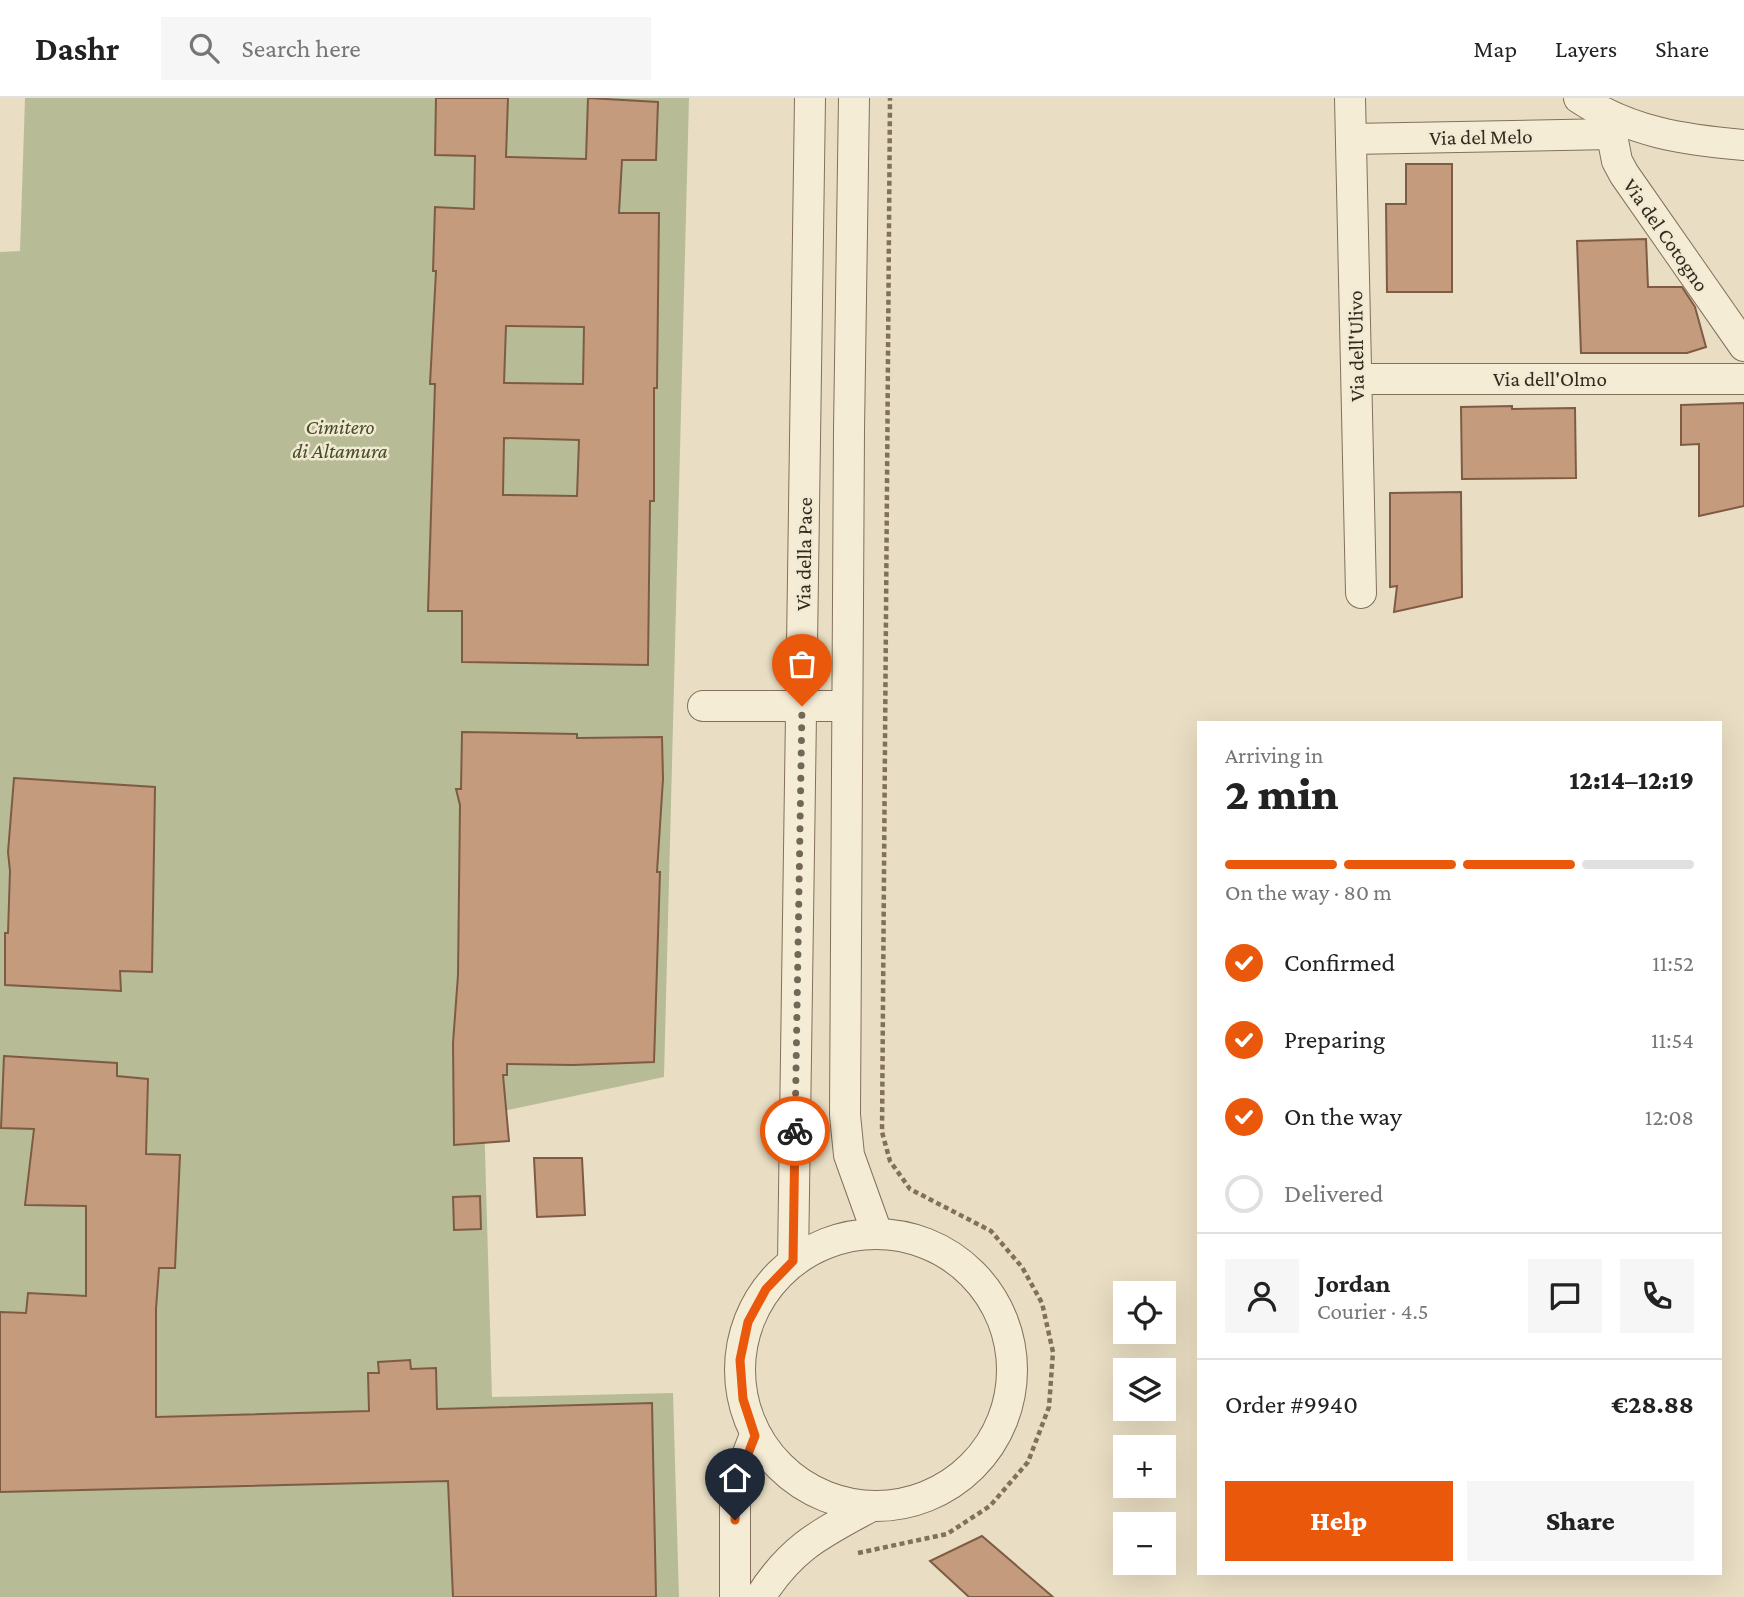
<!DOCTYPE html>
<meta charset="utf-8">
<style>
body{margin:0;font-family:"Crimson Pro",serif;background:#f6f6f6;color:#222;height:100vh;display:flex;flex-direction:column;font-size:26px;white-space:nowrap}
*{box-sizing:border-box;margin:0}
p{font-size:23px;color:#767676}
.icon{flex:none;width:38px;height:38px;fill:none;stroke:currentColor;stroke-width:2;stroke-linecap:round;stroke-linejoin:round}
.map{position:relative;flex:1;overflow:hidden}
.sheet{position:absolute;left:1197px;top:623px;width:525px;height:854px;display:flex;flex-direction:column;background:#fff;border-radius:0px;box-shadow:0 7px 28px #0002}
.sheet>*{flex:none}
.controls{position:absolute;left:1113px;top:1183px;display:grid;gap:14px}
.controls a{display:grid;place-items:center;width:63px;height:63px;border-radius:0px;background:#fff;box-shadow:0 7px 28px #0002;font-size:35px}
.pin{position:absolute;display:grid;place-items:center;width:60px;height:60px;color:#fff;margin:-72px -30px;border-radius:50% 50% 50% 0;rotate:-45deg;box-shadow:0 0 7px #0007}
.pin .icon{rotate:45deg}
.courier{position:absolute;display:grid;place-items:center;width:70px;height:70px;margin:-35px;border:5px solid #ea580c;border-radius:50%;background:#fff;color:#222;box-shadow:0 2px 9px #0007}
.overview em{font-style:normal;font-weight:800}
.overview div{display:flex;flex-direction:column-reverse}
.overview{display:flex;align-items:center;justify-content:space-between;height:119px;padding:0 28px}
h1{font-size:46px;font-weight:800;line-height:52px}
.bar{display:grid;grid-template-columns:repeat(4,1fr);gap:10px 7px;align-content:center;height:84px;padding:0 28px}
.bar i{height:9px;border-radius:5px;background:#e0e0e0}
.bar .selected{background:#ea580c}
.bar p{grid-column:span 4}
.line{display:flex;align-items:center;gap:18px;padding:0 28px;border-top:2px solid #e0e0e0}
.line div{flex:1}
.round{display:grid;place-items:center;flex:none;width:74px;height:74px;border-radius:0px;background:#f6f6f6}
ol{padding:0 28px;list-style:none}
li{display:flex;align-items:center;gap:21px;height:77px}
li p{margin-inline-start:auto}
li .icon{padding:7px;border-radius:50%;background:#ea580c;color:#fff;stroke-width:4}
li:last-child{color:#767676}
li i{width:38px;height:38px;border:4px solid #e0e0e0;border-radius:50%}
.primary-button{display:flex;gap:14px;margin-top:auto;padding:14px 28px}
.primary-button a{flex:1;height:80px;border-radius:0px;background:#ea580c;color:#fff;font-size:28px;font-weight:800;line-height:80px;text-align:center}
.primary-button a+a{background:#f6f6f6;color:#222}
header{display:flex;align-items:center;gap:42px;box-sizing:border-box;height:98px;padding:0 35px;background:#fff;border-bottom:2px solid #e0e0e0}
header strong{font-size:33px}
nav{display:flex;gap:38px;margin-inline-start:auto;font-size:24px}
.search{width:490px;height:63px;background:#f6f6f6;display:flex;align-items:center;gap:18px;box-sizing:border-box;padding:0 24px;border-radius:0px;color:#767676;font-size:26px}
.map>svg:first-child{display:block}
.cemetery{fill:#b7bc97}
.building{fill:#c49b7c;stroke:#7e5c44;stroke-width:2;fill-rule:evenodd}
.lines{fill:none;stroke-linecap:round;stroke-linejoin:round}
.street-casing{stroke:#82705c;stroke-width:32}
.path{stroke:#82705c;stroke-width:4.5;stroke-dasharray:5 3.5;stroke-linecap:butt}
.street{stroke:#f5ecd5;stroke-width:30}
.done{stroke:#736858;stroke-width:7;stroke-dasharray:0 12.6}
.route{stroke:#ea580c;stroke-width:9}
.labels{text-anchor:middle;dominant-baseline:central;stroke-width:5;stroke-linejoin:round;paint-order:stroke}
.street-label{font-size:21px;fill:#33291e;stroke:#f1e9d2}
.park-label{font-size:21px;font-style:italic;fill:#434d27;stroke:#f1e9d2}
</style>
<header>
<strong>Dashr</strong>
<div class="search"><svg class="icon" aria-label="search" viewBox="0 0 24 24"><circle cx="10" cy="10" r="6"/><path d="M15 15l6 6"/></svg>Search here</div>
<nav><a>Map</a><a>Layers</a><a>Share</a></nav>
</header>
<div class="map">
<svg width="1744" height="1499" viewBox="0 0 1744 1499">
<rect width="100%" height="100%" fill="#e9dec3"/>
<polygon class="cemetery" points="25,0 689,0 664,979 484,1017 492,1299 673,1295 679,1499 0,1499 0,154 20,153"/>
<g class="building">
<path d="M436 0H508L506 59 586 61 588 0 658 4 656 62H622L619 115H659L657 290H654V403H650L648 567 462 564V513H428L435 286H430L436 173H433L435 109 474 111 475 58 435 57ZM506 228 584 229 583 286 504 285ZM504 340 579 342 577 398 503 397Z"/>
<polygon points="1406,66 1452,66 1452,194 1387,194 1386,106 1406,106"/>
<polygon points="1646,141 1648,189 1682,189 1695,209 1706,249 1687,255 1581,255 1577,143"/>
<polygon points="1744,305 1744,408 1699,418 1699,346 1681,347 1681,307"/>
<polygon points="1512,308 1512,311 1575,310 1576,380 1462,381 1461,309"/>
<polygon points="1461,394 1462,499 1394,514 1397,488 1390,489 1390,395"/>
<polygon points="462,634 577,636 577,640 662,639 663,681 657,774 660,774 654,964 573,967 507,966 507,977 503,977 509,1043 454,1047 453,945 458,877 460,707 456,691 461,691"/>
<polygon points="14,680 155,689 152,874 120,873 121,893 5,887 5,835 8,835 10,773 8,754"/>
<polygon points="4,958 117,965 117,978 148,981 146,1056 180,1057 175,1170 159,1170 156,1211 156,1319 369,1313 368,1275 379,1275 378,1264 410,1262 411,1271 436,1270 437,1311 652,1305 656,1499 453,1499 448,1383 0,1394 0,1214 26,1215 28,1195 86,1198 86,1108 25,1107 34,1031 1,1030"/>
<polygon points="534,1060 582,1060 585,1117 537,1119"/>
<polygon points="480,1098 481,1131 454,1132 453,1099"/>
<polygon points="982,1438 1053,1499 969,1499 930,1463"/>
</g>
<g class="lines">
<g class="street-casing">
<g id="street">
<polyline points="854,0 849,332 845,1017 849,1057 877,1135"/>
<polyline points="1350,0 1361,495"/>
<path d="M1579 0C1630 34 1684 42 1744 47"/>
<polyline points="1608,17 1617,63 1624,76 1744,248"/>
<polyline points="1351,41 1612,36"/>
<polyline points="1357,281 1744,281"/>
<polyline points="703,608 847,608"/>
<circle cx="876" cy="1272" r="136"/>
<polyline points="793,1163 810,0"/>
<polyline points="735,1499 735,1399 744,1365 755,1337"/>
<path d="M760 1499C792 1449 820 1436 870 1409"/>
</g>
</g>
<polyline class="path" points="858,1455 947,1436 990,1408 1028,1364 1049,1309 1053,1254 1042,1205 1022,1169 991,1133 910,1091 890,1063 882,1034 890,0"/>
<use href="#street" class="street"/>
</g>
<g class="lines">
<polyline class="done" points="795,1033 802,608"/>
<path class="route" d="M735 1422C735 1391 744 1365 755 1338L743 1301 740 1262 748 1224 766 1191 793 1163 795 1033"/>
</g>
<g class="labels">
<g class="street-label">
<text transform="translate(1481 39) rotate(-1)">Via del Melo</text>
<text transform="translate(1666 137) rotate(55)">Via del Cotogno</text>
<text transform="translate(1356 248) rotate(-91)">Via dell'Ulivo</text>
<text x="1550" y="281">Via dell'Olmo</text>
<text transform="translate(804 456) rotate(-89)">Via della Pace</text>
</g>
<g class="park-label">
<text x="340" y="329">Cimitero<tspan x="340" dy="24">di Altamura</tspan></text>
</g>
</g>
</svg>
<div class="controls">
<a><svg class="icon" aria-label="locate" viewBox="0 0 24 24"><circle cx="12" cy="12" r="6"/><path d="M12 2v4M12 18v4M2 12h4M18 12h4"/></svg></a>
<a><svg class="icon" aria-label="layers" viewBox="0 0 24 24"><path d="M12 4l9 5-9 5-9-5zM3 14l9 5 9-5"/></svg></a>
<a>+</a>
<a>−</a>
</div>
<div class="pin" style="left:802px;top:608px;background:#ea580c"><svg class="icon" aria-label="bag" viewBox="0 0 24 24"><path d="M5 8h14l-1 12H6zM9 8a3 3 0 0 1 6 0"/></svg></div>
<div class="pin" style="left:735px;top:1422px;background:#1f2937"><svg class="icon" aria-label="home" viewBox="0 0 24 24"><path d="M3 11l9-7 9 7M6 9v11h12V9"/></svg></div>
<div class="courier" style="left:795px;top:1033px"><svg class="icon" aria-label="bike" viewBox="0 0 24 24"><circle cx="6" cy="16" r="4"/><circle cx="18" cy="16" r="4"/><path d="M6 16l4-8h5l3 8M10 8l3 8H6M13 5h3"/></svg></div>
<section class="sheet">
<div class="overview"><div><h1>2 min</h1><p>Arriving in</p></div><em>12:14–12:19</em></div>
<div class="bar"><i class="selected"></i><i class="selected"></i><i class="selected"></i><i></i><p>On the way · 80 m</p></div>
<ol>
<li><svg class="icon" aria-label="check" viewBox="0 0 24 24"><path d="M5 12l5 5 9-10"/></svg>Confirmed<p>11:52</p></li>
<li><svg class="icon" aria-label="check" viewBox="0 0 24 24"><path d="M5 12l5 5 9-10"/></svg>Preparing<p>11:54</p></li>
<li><svg class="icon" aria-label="check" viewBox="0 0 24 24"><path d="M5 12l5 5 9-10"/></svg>On the way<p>12:08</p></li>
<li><i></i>Delivered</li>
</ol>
<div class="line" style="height:126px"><a class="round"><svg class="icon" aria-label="person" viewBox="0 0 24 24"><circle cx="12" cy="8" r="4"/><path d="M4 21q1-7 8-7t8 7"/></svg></a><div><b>Jordan</b><p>Courier · 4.5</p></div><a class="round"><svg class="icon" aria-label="chat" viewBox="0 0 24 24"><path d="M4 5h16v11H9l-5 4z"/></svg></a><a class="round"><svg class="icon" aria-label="phone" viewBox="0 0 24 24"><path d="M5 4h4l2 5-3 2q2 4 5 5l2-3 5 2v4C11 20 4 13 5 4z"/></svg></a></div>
<div class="line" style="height:91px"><div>Order #9940</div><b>€28.88</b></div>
<div class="primary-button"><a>Help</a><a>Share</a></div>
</section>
</div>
